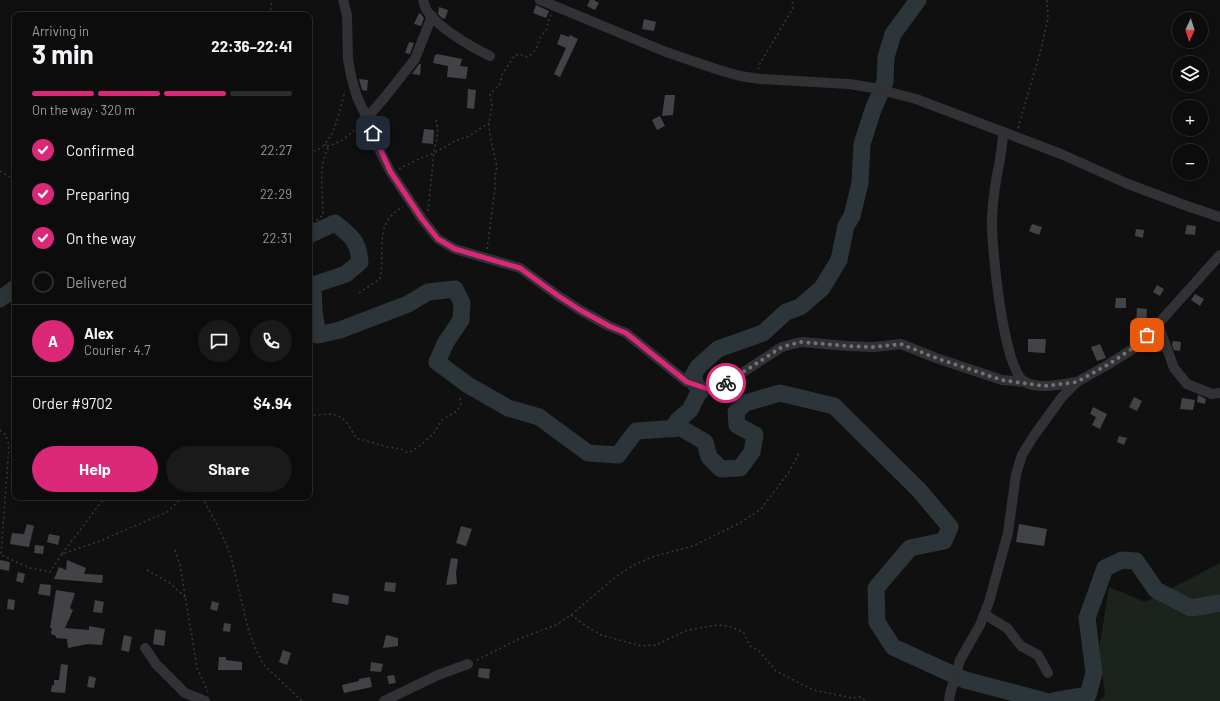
<!DOCTYPE html>
<meta charset="utf-8">
<style>
body{margin:0;font-family:Barlow,sans-serif;background:#1a1a1b;color:#f1f3f6;height:100vh;display:flex;flex-direction:column;font-size:15px;white-space:nowrap}
*{box-sizing:border-box;margin:0}
p{font-size:13px;color:#9a9b9d}
.icon{flex:none;width:22px;height:22px;fill:none;stroke:currentColor;stroke-width:2;stroke-linecap:round;stroke-linejoin:round}
.map{position:relative;flex:1;overflow:hidden}
.details{position:absolute;left:12px;top:12px;width:300px;height:488px;display:flex;flex-direction:column;background:#0c0c0d;border-radius:8px;box-shadow:0 2px 10px #0003,0 0 0 1px #2c2c2e}
.details>*{flex:none}
.needle{width:26px;rotate:184deg}
.buttons{position:absolute;left:1172px;top:12px;display:grid;gap:8px}
.buttons a{display:grid;place-items:center;width:36px;height:36px;border-radius:50%;background:#0c0c0d;box-shadow:0 2px 10px #0003,0 0 0 1px #2c2c2e;font-size:20px}
.pin{position:absolute;display:grid;place-items:center;width:34px;height:34px;color:#fff;margin:-17px;border-radius:8px;box-shadow:0 2px 6px #0006}
.courier{position:absolute;display:grid;place-items:center;width:40px;height:40px;margin:-20px;border:3px solid #db2777;border-radius:50%;background:#fff;color:#222;box-shadow:0 1px 5px #0007}
.head em{font-style:normal;font-weight:700}
.head div{display:flex;flex-direction:column-reverse}
.head{display:flex;align-items:center;justify-content:space-between;height:68px;padding:0 20px}
h1{font-size:26px;font-weight:700;line-height:30px}
.bar{display:grid;grid-template-columns:repeat(4,1fr);gap:6px 4px;align-content:center;height:48px;padding:0 20px}
.bar i{height:5px;border-radius:3px;background:#2c2c2e}
.bar .selected{background:#db2777}
.bar p{grid-column:span 4}
.line{display:flex;align-items:center;gap:10px;padding:0 20px;border-top:1px solid #2c2c2e}
.line div{flex:1}
.round{display:grid;place-items:center;flex:none;width:42px;height:42px;border-radius:21px;background:#1a1a1b}
ol{padding:0 20px;list-style:none}
li{display:flex;align-items:center;gap:12px;height:44px}
li p{margin-inline-start:auto}
li .icon{padding:4px;border-radius:50%;background:#db2777;color:#fff;stroke-width:4}
li:last-child{color:#9a9b9d}
li i{width:22px;height:22px;border:2px solid #2c2c2e;border-radius:50%}
.button{display:flex;gap:8px;margin-top:auto;padding:8px 20px}
.button a{flex:1;height:46px;border-radius:24px;background:#db2777;color:#fff;font-size:16px;font-weight:700;line-height:46px;text-align:center}
.button a+a{background:#1a1a1b;color:#f1f3f6}
.map>svg:first-child{display:block}
.green{fill:#1c231d}
.lines{fill:none;stroke-linecap:round;stroke-linejoin:round}
.river{stroke:#2c353a;stroke-width:17}
.building{fill:#414347}
.path{stroke:#37393c;stroke-width:1.5;stroke-dasharray:2 3;stroke-linecap:butt}
.minor{stroke:#313235;stroke-width:10}
.done{stroke:#6f7279;stroke-width:4;stroke-dasharray:0 7.2}
.route{stroke:#db2777;stroke-width:5}
</style>
<div class="map">
<svg width="1220" height="701" viewBox="0 0 1220 701">
<rect width="100%" height="100%" fill="#101011"/>
<polygon class="green" points="1220,563 1220,701 1099,701 1105,695 1099,650 1109,587 1145,602"/>
<g class="lines">
<g class="river">
<path d="M309 235 335 223C351 236 358 240 360 262L346 274 313 285 314 311 318 335 340 330 408 304 428 292 455 289 462 303 461 320 446 342 437 362 468 385 508 408 539 417 588 453 618 455 636 431 681 428 705 442 709 457 721 469 740 468 752 452 755 435 737 425 736 412 745 403 780 393 834 406 919 490 950 527 944 541 910 548 876 588 877 622 893 647 965 680 1045 701"/>
<polyline points="0,299 15,288"/>
<polyline points="672,429 678,420 690,410 698,394 702,390 696,385 693,376 698,367 718,349 763,333 786,312 800,307 822,288 839,260 846,226 852,216 860,183 862,144 873,110 885,82 886,57 893,34 918,0"/>
<polyline points="1053,701 1088,695 1094,673 1087,618 1105,568 1122,560 1136,561 1156,590 1191,608 1220,603"/>
</g>
</g>
<g class="building">
<polygon points="590,0 594,0 599,3 595,10 587,6"/>
<polygon points="536,5 549,11 546,18 533,13"/>
<polygon points="439,7 448,10 445,19 442,18 438,14"/>
<polygon points="419,13 421,14 424,18 421,26 414,24"/>
<polygon points="644,19 656,22 654,31 642,29"/>
<polygon points="561,34 569,37 570,35 578,39 560,77 554,74 566,48 557,44"/>
<polygon points="409,42 414,43 410,54 405,53"/>
<polygon points="437,54 462,59 460,66 468,67 466,79 447,77 448,66 433,63 435,55 437,55"/>
<polygon points="419,64 421,64 420,75 412,74"/>
<polygon points="359,79 368,80 367,91 362,90"/>
<polygon points="468,89 476,90 474,109 467,108"/>
<polygon points="665,95 675,95 673,115 662,116"/>
<polygon points="660,116 665,126 657,130 652,120"/>
<polygon points="424,129 434,130 433,144 422,143"/>
<polygon points="1032,224 1042,227 1039,235 1029,231"/>
<polygon points="1187,225 1196,226 1195,235 1185,234"/>
<polygon points="1136,229 1144,230 1143,238 1135,236"/>
<polygon points="1157,285 1164,289 1160,296 1153,292"/>
<polygon points="1195,294 1204,299 1200,306 1191,300"/>
<polygon points="1116,298 1126,298 1126,308 1115,308"/>
<polygon points="1137,308 1147,309 1146,326 1136,325"/>
<polygon points="1028,339 1046,339 1045,353 1028,352"/>
<polygon points="1173,341 1181,342 1180,351 1174,350 1172,345"/>
<polygon points="1100,344 1106,358 1097,361 1091,347"/>
<polygon points="1198,395 1206,399 1205,404 1197,402"/>
<polygon points="1134,397 1142,401 1137,411 1129,407"/>
<polygon points="1182,398 1195,400 1193,410 1180,409"/>
<polygon points="1093,407 1107,414 1100,429 1092,425 1096,417 1090,414"/>
<polygon points="1119,436 1127,438 1124,445 1117,442"/>
<polygon points="27,524 34,526 29,547 10,544 12,533 24,534"/>
<polygon points="1019,524 1047,529 1044,546 1016,542"/>
<polygon points="461,526 472,529 466,546 456,543"/>
<polygon points="49,534 60,536 58,545 47,542"/>
<polygon points="35,545 44,546 43,554 34,553"/>
<polygon points="451,558 458,559 456,573 457,584 446,585"/>
<polygon points="0,560 10,562 9,571 0,569"/>
<polygon points="67,560 86,568 84,574 103,575 102,583 54,579 59,567 66,570"/>
<polygon points="18,572 25,574 23,583 16,581"/>
<polygon points="385,582 396,583 395,592 384,591"/>
<polygon points="40,584 51,585 50,596 38,594"/>
<polygon points="56,590 75,593 70,608 73,610 65,628 89,630 89,626 105,629 102,645 88,644 68,648 67,639 56,638 56,636 51,634 52,628 50,628"/>
<polygon points="333,593 349,596 348,605 332,602"/>
<polygon points="8,599 15,600 14,610 7,609"/>
<polygon points="95,600 104,602 102,613 93,612"/>
<polygon points="212,601 219,603 217,611 210,609"/>
<polygon points="224,623 231,624 230,632 223,631"/>
<polygon points="155,629 166,631 164,646 153,644"/>
<polygon points="124,635 132,637 129,652 121,650"/>
<polygon points="386,635 398,638 398,646 383,648"/>
<polygon points="283,650 291,653 287,665 279,662"/>
<polygon points="219,657 226,657 226,660 242,662 242,670 218,670"/>
<polygon points="371,662 383,664 381,672 370,671"/>
<polygon points="61,664 68,665 65,693 51,692 52,685 54,685 54,680 59,680"/>
<polygon points="479,668 490,669 489,679 478,677"/>
<polygon points="394,675 396,683 389,684 387,676"/>
<polygon points="89,676 96,678 94,688 87,687"/>
<polygon points="370,677 372,687 344,693 342,685 359,681 359,679"/>
</g>
<g class="lines">
<g class="path">
<polyline points="270,15 272,0"/>
<polyline points="759,69 758,67 793,8 792,0"/>
<polyline points="1018,128 1040,53 1048,18 1047,0"/>
<path d="M327 146C341 143 350 135 360 124"/>
<path d="M309 153C315 151 321 149 325 144 337 130 340 108 345 91"/>
<polyline points="399,169 421,158 434,153 455,141 469,136 489,123"/>
<polyline points="0,171 15,180"/>
<polyline points="428,211 434,151 438,132 436,119"/>
<path d="M309 227 323 215C323 196 318 165 328 149L325 144"/>
<path d="M487 249 495 189V176L497 167 490 136 489 123 492 105 490 94 500 84 502 75 514 56 519 54 527 57C536 53 538 44 541 36 543 33 546 31 547 28 548 23 548 20 551 15"/>
<path d="M359 293 380 279C386 252 372 223 403 207"/>
<path d="M309 416C319 415 335 411 343 419 349 424 352 432 356 438L388 447 401 449 406 452H410L421 445 434 433 442 420 457 411 461 404 460 396"/>
<polyline points="0,430 6,435 9,446 1,555 30,568 50,572 62,554 100,541 167,512 183,497"/>
<polyline points="202,497 221,532 231,557 248,628 254,645 263,664 302,701"/>
<polyline points="175,550 180,565 197,668 208,692"/>
<polyline points="62,554 105,497"/>
<polyline points="147,570 170,583 185,597"/>
<polyline points="571,615 586,626 601,635 641,646 656,645 685,631 704,627 719,625 732,627 744,633 750,646 759,651 776,671 813,690 852,698 861,697 866,701"/>
<polyline points="477,660 521,638 556,625 571,615 618,575 634,565 652,557 693,546 740,523 761,509 789,472 799,453"/>
</g>
<g class="minor">
<polyline points="343,0 347,15 348,59 351,76 357,97 367,118 378,147 390,171 422,219 438,239 455,249 520,268 557,295 580,310 609,326 626,333 687,382 708,389 723,385 782,347 801,342 848,346 874,347 901,344 936,358 1002,380 1026,382"/>
<path d="M423 0C424 3 425 6 426 9 435 26 473 48 490 56"/>
<polyline points="540,0 666,52 719,70 740,76 760,79 849,84 874,88 916,99 1061,154 1128,184 1187,206 1220,217"/>
<polyline points="367,118 385,97 415,59 432,16"/>
<path d="M1003 132C1003 142 1001 150 1000 160 996 178 993 198 992 217 991 243 1003 371 1025 382 1040 390 1061 384 1077 382"/>
<polyline points="1158,324 1174,368 1187,384 1212,394 1220,393"/>
<polyline points="984,614 1007,628 1021,646 1038,655 1048,673"/>
<polyline points="145,648 156,664 185,693 205,701"/>
<polyline points="384,701 438,675 468,664"/>
<polyline points="949,701 950,694 960,660 980,625 989,602 1008,533 1016,474 1022,455 1033,437 1062,397 1077,382 1109,364 1136,347 1158,324 1220,255"/>
</g>
</g>
<g class="lines">
<polyline class="done" points="726,383 782,347 801,342 848,346 874,347 901,344 936,358 1002,380 1045,386 1077,382 1109,364 1136,346 1147,335"/>
<polyline class="route" points="373,133 390,171 422,219 438,239 455,249 520,268 557,295 580,310 609,326 626,333 687,382 708,389 726,383"/>
</g>
</svg>
<div class="buttons">
<a><svg class="needle" viewBox="-14 -14 28 28"><path d="M0-13l5 13h-10z" fill="#e53935"/><path d="M0 13l5-13h-10z" fill="#9a9b9d"/></svg></a>
<a><svg class="icon" aria-label="layers" viewBox="0 0 24 24"><path d="M12 4l9 5-9 5-9-5zM3 14l9 5 9-5"/></svg></a>
<a>+</a>
<a>−</a>
</div>
<div class="pin" style="left:1147px;top:335px;background:#ea580c"><svg class="icon" aria-label="bag" viewBox="0 0 24 24"><path d="M5 8h14l-1 12H6zM9 8a3 3 0 0 1 6 0"/></svg></div>
<div class="pin" style="left:373px;top:133px;background:#1f2937"><svg class="icon" aria-label="home" viewBox="0 0 24 24"><path d="M3 11l9-7 9 7M6 9v11h12V9"/></svg></div>
<div class="courier" style="left:726px;top:383px"><svg class="icon" aria-label="bike" viewBox="0 0 24 24"><circle cx="6" cy="16" r="4"/><circle cx="18" cy="16" r="4"/><path d="M6 16l4-8h5l3 8M10 8l3 8H6M13 5h3"/></svg></div>
<section class="details">
<div class="head"><div><h1>3 min</h1><p>Arriving in</p></div><em>22:36–22:41</em></div>
<div class="bar"><i class="selected"></i><i class="selected"></i><i class="selected"></i><i></i><p>On the way · 320 m</p></div>
<ol>
<li><svg class="icon" aria-label="check" viewBox="0 0 24 24"><path d="M5 12l5 5 9-10"/></svg>Confirmed<p>22:27</p></li>
<li><svg class="icon" aria-label="check" viewBox="0 0 24 24"><path d="M5 12l5 5 9-10"/></svg>Preparing<p>22:29</p></li>
<li><svg class="icon" aria-label="check" viewBox="0 0 24 24"><path d="M5 12l5 5 9-10"/></svg>On the way<p>22:31</p></li>
<li><i></i>Delivered</li>
</ol>
<div class="line" style="height:72px"><b class="round" style="background:#db2777;color:#fff">A</b><div><b>Alex</b><p>Courier · 4.7</p></div><a class="round"><svg class="icon" aria-label="chat" viewBox="0 0 24 24"><path d="M4 5h16v11H9l-5 4z"/></svg></a><a class="round"><svg class="icon" aria-label="phone" viewBox="0 0 24 24"><path d="M5 4h4l2 5-3 2q2 4 5 5l2-3 5 2v4C11 20 4 13 5 4z"/></svg></a></div>
<div class="line" style="height:52px"><div>Order #9702</div><b>$4.94</b></div>
<div class="button"><a>Help</a><a>Share</a></div>
</section>
</div>
